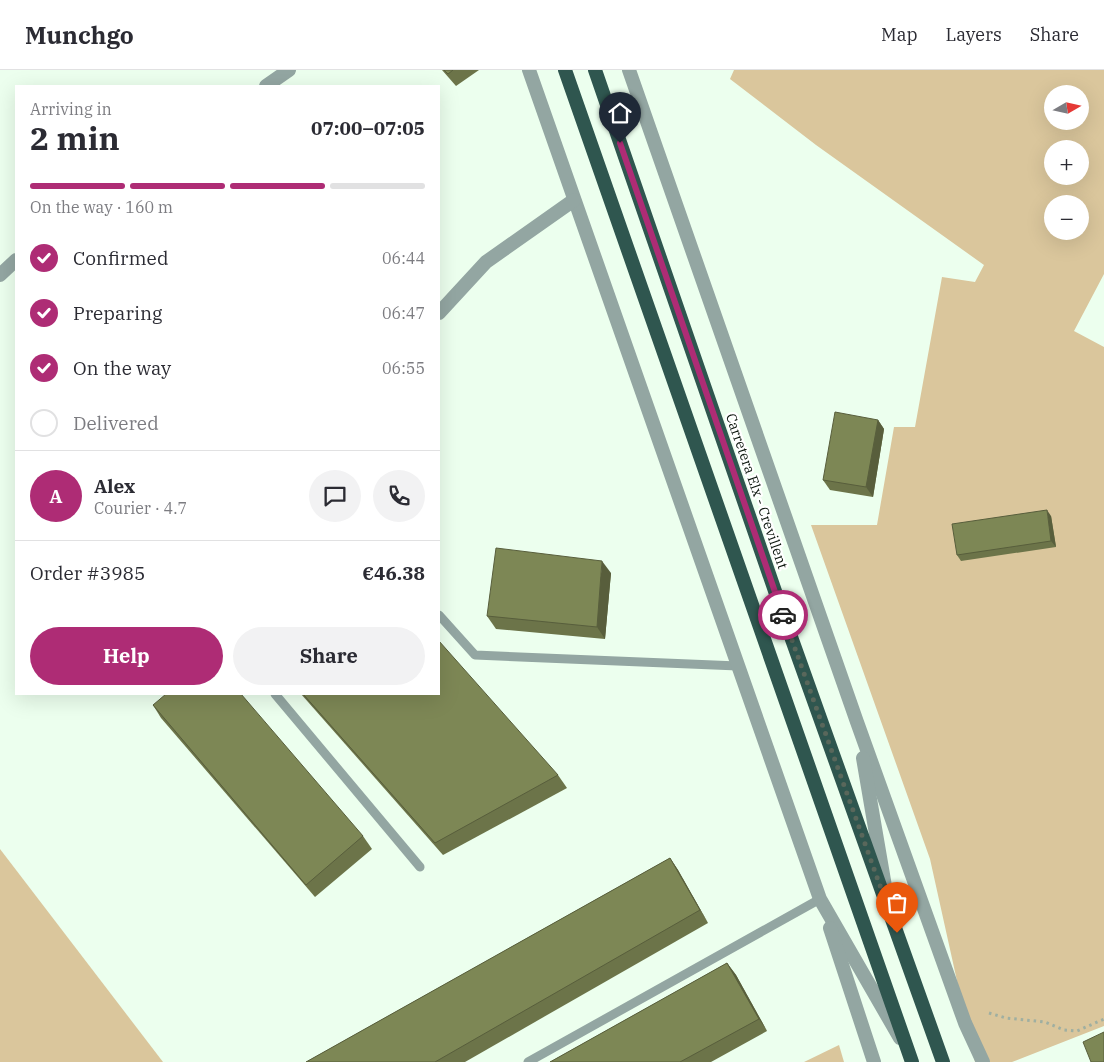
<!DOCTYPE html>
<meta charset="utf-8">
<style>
body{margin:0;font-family:"IBM Plex Serif",serif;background:#f2f2f3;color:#2b2b33;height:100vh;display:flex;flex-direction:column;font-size:19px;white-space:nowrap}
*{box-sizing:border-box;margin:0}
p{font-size:16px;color:#7c7c81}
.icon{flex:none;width:28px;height:28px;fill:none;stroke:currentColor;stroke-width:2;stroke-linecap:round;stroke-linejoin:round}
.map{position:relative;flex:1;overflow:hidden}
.panel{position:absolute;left:15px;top:15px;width:425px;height:610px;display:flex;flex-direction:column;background:#fff;border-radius:0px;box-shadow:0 5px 20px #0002}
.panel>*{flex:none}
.needle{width:32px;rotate:81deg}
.tools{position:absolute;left:1044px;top:15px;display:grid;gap:10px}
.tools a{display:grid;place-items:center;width:45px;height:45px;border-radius:50%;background:#fff;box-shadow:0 5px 20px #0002;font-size:25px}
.pin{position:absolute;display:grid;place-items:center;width:42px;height:42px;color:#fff;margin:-51px -21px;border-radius:50% 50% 50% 0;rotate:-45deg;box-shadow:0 0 5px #0007}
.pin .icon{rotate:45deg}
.courier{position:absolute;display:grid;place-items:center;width:50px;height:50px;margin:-25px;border:4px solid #ae2c75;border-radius:50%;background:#fff;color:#222;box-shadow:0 1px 6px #0007}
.summary em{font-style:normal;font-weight:700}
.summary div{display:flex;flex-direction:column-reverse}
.summary{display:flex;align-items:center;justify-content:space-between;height:85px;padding:0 15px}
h1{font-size:32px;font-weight:700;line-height:38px}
.bar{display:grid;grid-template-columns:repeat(4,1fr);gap:8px 5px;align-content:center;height:60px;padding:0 15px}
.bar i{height:6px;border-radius:4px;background:#e1e1e2}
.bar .selected{background:#ae2c75}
.bar p{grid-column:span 4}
.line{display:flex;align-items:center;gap:12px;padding:0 15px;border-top:1px solid #e1e1e2}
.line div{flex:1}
.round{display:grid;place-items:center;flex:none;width:52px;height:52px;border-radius:26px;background:#f2f2f3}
ol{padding:0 15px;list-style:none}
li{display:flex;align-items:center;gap:15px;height:55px}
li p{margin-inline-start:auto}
li .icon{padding:5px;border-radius:50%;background:#ae2c75;color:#fff;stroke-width:4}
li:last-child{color:#7c7c81}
li i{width:28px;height:28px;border:2px solid #e1e1e2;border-radius:50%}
.action{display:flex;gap:10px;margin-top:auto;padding:10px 15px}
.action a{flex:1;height:58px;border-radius:30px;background:#ae2c75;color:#fff;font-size:20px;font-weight:700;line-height:58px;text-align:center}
.action a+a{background:#f2f2f3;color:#2b2b33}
header{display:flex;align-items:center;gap:30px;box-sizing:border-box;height:70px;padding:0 25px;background:#fff;border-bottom:1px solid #e1e1e2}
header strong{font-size:24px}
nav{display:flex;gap:28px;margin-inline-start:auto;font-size:18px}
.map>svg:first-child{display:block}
.green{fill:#dac69c;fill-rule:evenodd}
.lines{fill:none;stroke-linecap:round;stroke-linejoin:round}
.path{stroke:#9fafa1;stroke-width:3;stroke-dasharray:2.5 4;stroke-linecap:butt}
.service{stroke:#93a6a2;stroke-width:9}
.minor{stroke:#93a6a2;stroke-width:14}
.trunk{stroke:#2f564f;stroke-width:14}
.wall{fill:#6c7449}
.shaded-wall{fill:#585e3c}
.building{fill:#7d8755;stroke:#585e3c}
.done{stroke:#59675b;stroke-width:5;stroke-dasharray:0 9}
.route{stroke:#ae2c75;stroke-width:6}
.labels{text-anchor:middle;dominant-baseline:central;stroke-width:4.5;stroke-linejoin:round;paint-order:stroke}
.street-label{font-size:14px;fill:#0a150c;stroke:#fff}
</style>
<header>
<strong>Munchgo</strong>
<nav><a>Map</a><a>Layers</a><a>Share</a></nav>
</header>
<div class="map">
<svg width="1104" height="992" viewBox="0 0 1104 992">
<rect width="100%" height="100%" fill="#ecffee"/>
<g class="green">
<path d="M734 0H1104V204L1074 261 1104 277V956L1012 992H975L930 789 811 455H877L894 357H915L942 207 975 212 984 195 816 75 730 9ZM1052 24H1080V51H1052ZM1052 79H1080V106H1052ZM1052 134H1080V161H1052Z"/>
<polygon points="0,779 163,992 0,992"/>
<polygon points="839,975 844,992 804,992"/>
</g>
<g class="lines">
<polyline class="path" points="989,943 1006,948 1045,952 1064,960 1077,961 1104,949"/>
<g class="service">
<polyline points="439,545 475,585 738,596"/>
<polyline points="275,624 420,797"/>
<polyline points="528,992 820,829"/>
</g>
<g class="minor">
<polyline points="529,0 820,829 900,968"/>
<polyline points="629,0 857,652 965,953 983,992"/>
<polyline points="266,16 289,0"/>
<polyline points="0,205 16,190"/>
<polyline points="439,243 486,192 574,130"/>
<polyline points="863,688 886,822"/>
<polyline points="830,858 874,992"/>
</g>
<g class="trunk">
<polyline points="565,0 912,992"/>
<polyline points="595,0 785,550 943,992"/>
</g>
</g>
<g class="wall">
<polygon points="442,0 479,0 456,16"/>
<polygon points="878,350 884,359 873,427 830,420 823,410"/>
<polygon points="1051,446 1056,477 961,491 957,485"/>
<polygon points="611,503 605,569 496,559 487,546"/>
<polygon points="301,624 439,624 558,705 567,718 443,785"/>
<polygon points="153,635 363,766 372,779 315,827 161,648"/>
<polygon points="670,788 678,800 708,853 465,992 306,992"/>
<polygon points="727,893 736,905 767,961 711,992 550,992"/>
</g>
<g class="shaded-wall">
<polygon points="878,350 884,359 873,427 866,417"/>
<polygon points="1047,440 1051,446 1056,477 1051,471"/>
<polygon points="602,491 611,503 605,569 597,557"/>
<polygon points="670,788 678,800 708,853 700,840"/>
<polygon points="727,893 736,905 767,961 759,949"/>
</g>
<g class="building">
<polygon points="444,0 453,0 448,4"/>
<polygon points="835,342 878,350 866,417 823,410"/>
<polygon points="1047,440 1051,471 957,485 952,454"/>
<polygon points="496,478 602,491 597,557 487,546"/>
<polygon points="439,571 558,705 435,773 303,624 439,624"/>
<polygon points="166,624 241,624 363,766 306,815 153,635"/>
<polygon points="670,788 700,840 435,992 306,992"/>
<polygon points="727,893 759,949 680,992 550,992"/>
<polygon points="1104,962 1104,992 1091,992 1083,972"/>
</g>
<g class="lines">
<polyline class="done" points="783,545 897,863"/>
<polyline class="route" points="620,73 783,545"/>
</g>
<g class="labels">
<g class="street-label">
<text transform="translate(757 421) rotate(71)">Carretera Elx - Crevillent</text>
</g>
</g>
</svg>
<div class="tools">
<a><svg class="needle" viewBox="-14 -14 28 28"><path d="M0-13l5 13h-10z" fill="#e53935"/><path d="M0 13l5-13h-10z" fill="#7c7c81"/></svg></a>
<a>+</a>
<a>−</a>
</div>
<div class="pin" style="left:897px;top:863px;background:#ea580c"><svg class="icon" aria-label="bag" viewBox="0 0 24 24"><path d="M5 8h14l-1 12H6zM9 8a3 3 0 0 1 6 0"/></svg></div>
<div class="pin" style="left:620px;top:73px;background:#1f2937"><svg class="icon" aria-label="home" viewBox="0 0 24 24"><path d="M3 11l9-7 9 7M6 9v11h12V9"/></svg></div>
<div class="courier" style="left:783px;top:545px"><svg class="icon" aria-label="car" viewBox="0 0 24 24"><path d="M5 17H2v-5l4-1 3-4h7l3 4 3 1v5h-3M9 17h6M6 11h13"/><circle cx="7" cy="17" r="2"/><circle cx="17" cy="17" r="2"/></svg></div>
<section class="panel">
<div class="summary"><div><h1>2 min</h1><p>Arriving in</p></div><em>07:00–07:05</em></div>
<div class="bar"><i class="selected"></i><i class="selected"></i><i class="selected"></i><i></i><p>On the way · 160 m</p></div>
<ol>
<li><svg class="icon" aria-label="check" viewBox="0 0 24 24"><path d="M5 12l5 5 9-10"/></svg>Confirmed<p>06:44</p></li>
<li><svg class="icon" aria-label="check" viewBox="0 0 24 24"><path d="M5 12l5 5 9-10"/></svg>Preparing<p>06:47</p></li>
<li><svg class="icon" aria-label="check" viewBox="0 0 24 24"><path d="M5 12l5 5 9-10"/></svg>On the way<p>06:55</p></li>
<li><i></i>Delivered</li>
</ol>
<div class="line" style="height:90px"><b class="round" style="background:#ae2c75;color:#fff">A</b><div><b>Alex</b><p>Courier · 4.7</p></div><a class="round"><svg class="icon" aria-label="chat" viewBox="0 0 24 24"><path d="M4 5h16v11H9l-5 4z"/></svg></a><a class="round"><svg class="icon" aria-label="phone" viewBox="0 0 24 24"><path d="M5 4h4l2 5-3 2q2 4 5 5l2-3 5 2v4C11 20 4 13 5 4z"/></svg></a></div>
<div class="line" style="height:65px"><div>Order #3985</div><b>€46.38</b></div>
<div class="action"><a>Help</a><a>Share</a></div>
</section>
</div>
